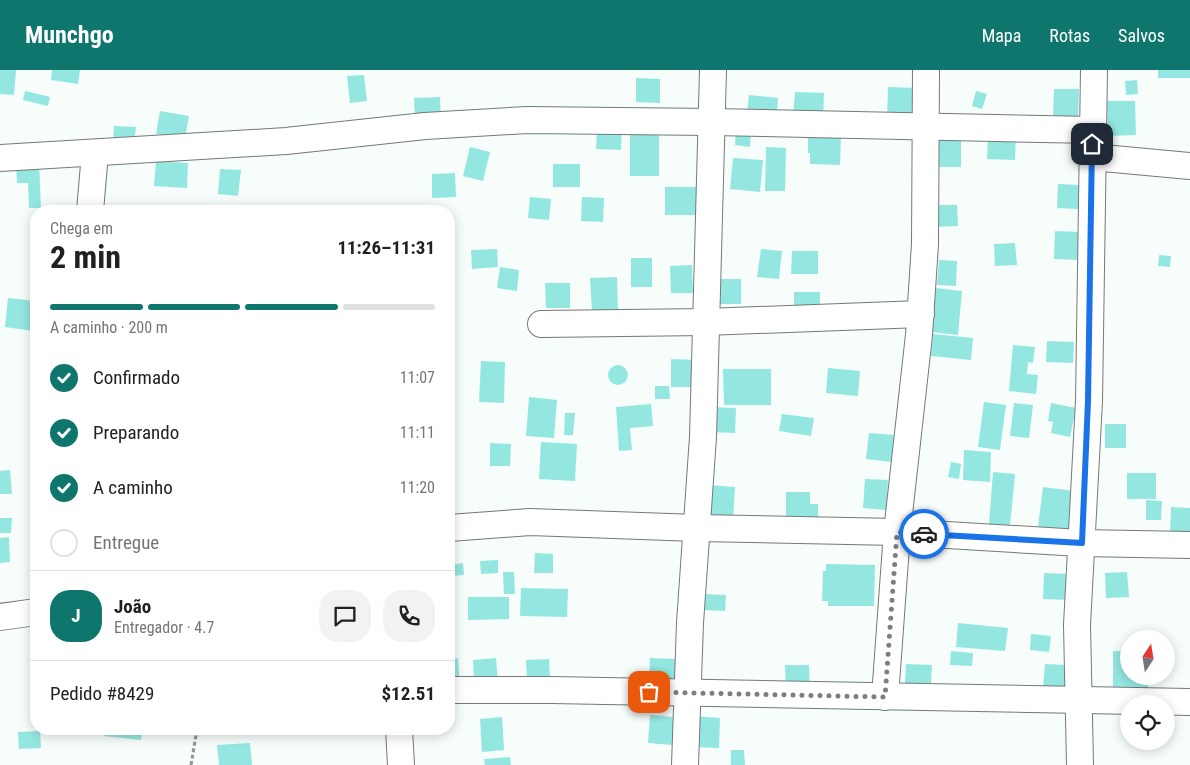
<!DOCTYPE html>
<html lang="pt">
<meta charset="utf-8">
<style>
body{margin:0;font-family:"Roboto Condensed",sans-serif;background:#f2f2f2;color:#202124;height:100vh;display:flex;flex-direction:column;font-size:19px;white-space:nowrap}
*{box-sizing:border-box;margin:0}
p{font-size:16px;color:#757577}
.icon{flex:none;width:28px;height:28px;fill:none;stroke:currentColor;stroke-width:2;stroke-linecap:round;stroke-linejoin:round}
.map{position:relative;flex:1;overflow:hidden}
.side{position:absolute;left:30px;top:135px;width:425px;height:530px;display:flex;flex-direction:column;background:#fff;border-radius:20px;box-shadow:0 2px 12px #0003}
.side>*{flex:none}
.needle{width:32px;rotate:12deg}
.tools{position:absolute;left:1120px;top:560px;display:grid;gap:10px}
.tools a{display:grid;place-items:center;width:55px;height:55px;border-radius:50%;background:#fff;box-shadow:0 2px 12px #0003;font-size:25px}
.pin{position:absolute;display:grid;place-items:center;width:42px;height:42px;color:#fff;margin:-21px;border-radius:10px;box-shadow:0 2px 8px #0006}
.courier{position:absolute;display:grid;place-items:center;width:50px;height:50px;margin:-25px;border:4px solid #1a73e8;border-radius:50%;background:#fff;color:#222;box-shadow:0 1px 6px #0007}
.summary em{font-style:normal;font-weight:700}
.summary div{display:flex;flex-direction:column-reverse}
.summary{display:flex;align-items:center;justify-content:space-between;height:85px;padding:0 20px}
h1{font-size:32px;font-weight:700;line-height:38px}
.bar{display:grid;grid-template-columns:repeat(4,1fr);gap:8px 5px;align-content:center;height:60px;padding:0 20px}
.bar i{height:6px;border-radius:4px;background:#e0e0e0}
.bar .selected{background:#0f766e}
.bar p{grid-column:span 4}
.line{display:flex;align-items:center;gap:12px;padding:0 20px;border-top:1px solid #e0e0e0}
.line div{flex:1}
.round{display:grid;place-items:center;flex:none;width:52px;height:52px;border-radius:20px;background:#f2f2f2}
ol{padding:0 20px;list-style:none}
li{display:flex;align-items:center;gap:15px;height:55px}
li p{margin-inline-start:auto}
li .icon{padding:5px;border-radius:50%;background:#0f766e;color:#fff;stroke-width:4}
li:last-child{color:#757577}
li i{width:28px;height:28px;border:2px solid #e0e0e0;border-radius:50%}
header{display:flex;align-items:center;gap:30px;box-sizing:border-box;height:70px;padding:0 25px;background:#0f766e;color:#fff}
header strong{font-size:24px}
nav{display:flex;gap:28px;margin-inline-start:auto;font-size:18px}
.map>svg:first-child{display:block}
.building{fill:#94e7e1}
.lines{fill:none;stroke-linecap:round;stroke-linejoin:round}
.minor-casing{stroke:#747977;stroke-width:28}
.path{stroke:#8f9492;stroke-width:3;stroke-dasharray:4 2.5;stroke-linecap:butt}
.minor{stroke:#fff;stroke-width:26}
.done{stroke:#7b807e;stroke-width:5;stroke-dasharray:0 9}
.route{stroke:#1a73e8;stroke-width:6}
</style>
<header>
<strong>Munchgo</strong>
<nav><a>Mapa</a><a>Rotas</a><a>Salvos</a></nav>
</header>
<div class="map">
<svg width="1190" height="695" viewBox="0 0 1190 695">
<rect width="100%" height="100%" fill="#f6fdfa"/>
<g class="building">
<polygon points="0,0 16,0 14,25 0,24"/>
<polygon points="52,0 80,0 78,14 51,10"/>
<rect x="1158" y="0" width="32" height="8"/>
<polygon points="364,5 367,31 350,33 347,6"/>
<polygon points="636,8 660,9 660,33 636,32"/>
<polygon points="1137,10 1138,24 1126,25 1125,11"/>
<polygon points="888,17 917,18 916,49 887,48"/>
<polygon points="1054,19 1079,19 1078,49 1053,48"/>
<polygon points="25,21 50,27 48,36 23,30"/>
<polygon points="976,21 987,24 982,39 972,36"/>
<polygon points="795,22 824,23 823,48 793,46"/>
<polygon points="749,25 778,28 777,46 747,43"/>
<polygon points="440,27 441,48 415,49 414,28"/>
<polygon points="1107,31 1135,31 1136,65 1108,66"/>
<polygon points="160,41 189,46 185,68 156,64"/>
<polygon points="114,56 136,57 134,73 113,72"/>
<polygon points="597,56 622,57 621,80 596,79"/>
<polygon points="736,60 751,61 750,77 735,75"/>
<rect x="630" y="62" width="29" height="44"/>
<rect x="933" y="64" width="28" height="33"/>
<polygon points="808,65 841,65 840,95 810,94 810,83 808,83"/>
<polygon points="988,65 1016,66 1015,90 987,89"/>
<polygon points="470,77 490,82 483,111 463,106"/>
<polygon points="766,77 786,78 785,121 765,121"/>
<polygon points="733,88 763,90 760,122 730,119"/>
<polygon points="156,91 188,93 187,118 154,116"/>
<polygon points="39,93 41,138 29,138 28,113 17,113 16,94"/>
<rect x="553" y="94" width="27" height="23"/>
<polygon points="220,99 241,100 238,126 218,124"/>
<polygon points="455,103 456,127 432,128 432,104"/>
<polygon points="1058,114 1079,115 1078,139 1057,138"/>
<rect x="665" y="117" width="31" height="28"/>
<polygon points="530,127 551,129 549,150 528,148"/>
<polygon points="582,127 604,128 603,152 581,151"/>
<polygon points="934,135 957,135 958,156 934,157"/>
<polygon points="1055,161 1080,162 1079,190 1054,189"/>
<polygon points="1015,173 1017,195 995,196 994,174"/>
<polygon points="497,179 498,197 472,199 471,180"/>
<polygon points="761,179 782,181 779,209 757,207"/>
<polygon points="792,181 818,181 818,204 791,204"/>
<polygon points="1159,185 1171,186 1170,197 1158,196"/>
<rect x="631" y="188" width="21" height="29"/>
<polygon points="939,190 957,191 956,216 937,215"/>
<polygon points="692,195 693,223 671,223 670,196"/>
<polygon points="500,197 519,200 517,221 497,218"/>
<polygon points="617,207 618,241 592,242 590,208"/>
<rect x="716" y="209" width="25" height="25"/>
<polygon points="545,213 570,213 570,238 546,238"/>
<polygon points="936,218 962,221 958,265 932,262"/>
<polygon points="794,222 820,222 820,240 794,239"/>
<polygon points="8,228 36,231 33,261 5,257"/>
<polygon points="933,264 973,268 971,290 931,286"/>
<polygon points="1047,271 1074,272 1073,293 1046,292"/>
<polygon points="1013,275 1035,277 1033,293 1028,292 1027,304 1038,305 1036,324 1009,321"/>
<polygon points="671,289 697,290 697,317 671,317"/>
<polygon points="481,291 505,292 504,333 479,332"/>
<circle cx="618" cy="305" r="10"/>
<polygon points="828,298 860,301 858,326 826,323"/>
<polygon points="723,299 771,299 771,335 724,335"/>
<polygon points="655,316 669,316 670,329 655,329"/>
<polygon points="529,327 557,330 554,368 526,366"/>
<polygon points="984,332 1006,335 1000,380 978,377"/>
<polygon points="1014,333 1033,335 1029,368 1010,366"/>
<polygon points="1051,333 1076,338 1070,367 1051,363 1053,352 1048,351"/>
<polygon points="651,334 653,356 630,358 632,380 619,381 616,337"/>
<polygon points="709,337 736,338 735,363 709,362"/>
<polygon points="565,343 575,343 573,365 564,365"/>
<polygon points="782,344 814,348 811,366 779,361"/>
<rect x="1105" y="354" width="21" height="24"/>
<polygon points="869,363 894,365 891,392 866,389"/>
<polygon points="541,372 577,374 575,411 539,409"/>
<polygon points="490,373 511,374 510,396 490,396"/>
<polygon points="964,380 991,382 990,412 963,410"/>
<polygon points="951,392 961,394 959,409 948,407"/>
<polygon points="10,400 12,424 0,424 0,401"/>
<polygon points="993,402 1015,404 1010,456 989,455"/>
<rect x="1127" y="403" width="29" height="26"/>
<polygon points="865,409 888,410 886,440 863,438"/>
<polygon points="709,415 735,417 733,449 707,447"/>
<polygon points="1043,417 1074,421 1070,461 1038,457"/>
<polygon points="786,422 810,422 810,434 818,434 818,450 786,450"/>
<polygon points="1146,430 1162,431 1161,450 1146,450"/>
<polygon points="1171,437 1190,438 1190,467 1170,466"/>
<polygon points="0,448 12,448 11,463 0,463"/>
<polygon points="9,467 10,492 0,493 0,468"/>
<polygon points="535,483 553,484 553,503 534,503"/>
<polygon points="498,490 498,503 481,504 480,491"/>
<polygon points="463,493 464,505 452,506 451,495"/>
<polygon points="826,494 875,495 874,536 828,536 828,531 822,531 823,501 826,501"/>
<polygon points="503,502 514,502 515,524 504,524"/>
<polygon points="1127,502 1129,527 1106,528 1105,503"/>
<polygon points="1044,503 1070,504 1069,530 1043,529"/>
<polygon points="521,518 568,519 567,547 520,546"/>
<polygon points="704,524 726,525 725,541 703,540"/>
<polygon points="468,527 509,527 509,549 468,550"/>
<polygon points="958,553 1008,558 1005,581 956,577"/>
<polygon points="1031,564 1051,566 1049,582 1030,580"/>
<polygon points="951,581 973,583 972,596 950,595"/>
<polygon points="1113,581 1129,581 1129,606 1148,606 1148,620 1113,620"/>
<polygon points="458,588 460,615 449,616 449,589"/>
<polygon points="496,588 498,613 474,614 473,590"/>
<polygon points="650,588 677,589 676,614 649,613"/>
<polygon points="549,589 550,608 527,609 526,590"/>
<polygon points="906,594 932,595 931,614 905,613"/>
<polygon points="1045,594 1067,595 1065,620 1043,619"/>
<polygon points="785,595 809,595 810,619 786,620"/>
<polygon points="650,645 674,647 672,675 648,673"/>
<polygon points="693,646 720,648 719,678 692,677"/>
<polygon points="502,647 504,680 482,682 480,649"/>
<polygon points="105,659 142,659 141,670 104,666"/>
<polygon points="40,661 41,678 19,679 18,662"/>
<polygon points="250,673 252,695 219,695 217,675"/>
<polygon points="731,680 744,680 745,695 731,695"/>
<polygon points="510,687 511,695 485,695 484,689"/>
</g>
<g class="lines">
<g class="minor-casing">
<g id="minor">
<polyline points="1092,87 1190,96"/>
<polyline points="0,88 286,71 425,56 527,50 712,52 1093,60"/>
<polyline points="90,141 95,83"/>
<polyline points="541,254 706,252 921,244"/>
<polyline points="449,458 530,452 697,458 897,462 1081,473 1190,475"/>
<polyline points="0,547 36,542"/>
<polyline points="449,620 552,620 1190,632"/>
<polyline points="885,627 897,462 919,265 925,174 926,0"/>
<polyline points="399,659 401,695"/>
<polyline points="685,695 690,553 703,367 713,0"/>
<polyline points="1080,695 1077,555 1089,331 1094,0"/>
</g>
</g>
<polyline class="path" points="191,695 197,659"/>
<use href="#minor" class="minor"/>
</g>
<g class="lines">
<polyline class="done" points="649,622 885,627 897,462 924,464"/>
<polyline class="route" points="924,464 1082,473 1088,331 1092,74"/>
</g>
</svg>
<div class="tools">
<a><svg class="needle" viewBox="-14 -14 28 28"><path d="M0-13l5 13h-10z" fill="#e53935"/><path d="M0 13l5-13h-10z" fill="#757577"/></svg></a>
<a><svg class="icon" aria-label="locate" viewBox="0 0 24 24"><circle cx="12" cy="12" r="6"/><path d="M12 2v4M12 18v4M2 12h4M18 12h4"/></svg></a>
</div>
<div class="pin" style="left:649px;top:622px;background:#ea580c"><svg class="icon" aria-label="bag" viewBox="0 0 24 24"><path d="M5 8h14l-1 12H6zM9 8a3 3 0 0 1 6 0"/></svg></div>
<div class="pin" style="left:1092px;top:74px;background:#1f2937"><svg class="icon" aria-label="home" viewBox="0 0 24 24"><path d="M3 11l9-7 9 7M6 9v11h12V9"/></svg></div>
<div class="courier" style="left:924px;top:464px"><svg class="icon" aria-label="car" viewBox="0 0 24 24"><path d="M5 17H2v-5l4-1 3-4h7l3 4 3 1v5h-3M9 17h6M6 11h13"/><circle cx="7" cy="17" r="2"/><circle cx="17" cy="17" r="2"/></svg></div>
<section class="side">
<div class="summary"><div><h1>2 min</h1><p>Chega em</p></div><em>11:26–11:31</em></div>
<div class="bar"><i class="selected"></i><i class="selected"></i><i class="selected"></i><i></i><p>A caminho · 200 m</p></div>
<ol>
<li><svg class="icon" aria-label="check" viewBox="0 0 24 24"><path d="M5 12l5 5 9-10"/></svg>Confirmado<p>11:07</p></li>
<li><svg class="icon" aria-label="check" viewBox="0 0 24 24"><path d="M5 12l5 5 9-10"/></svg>Preparando<p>11:11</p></li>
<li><svg class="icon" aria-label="check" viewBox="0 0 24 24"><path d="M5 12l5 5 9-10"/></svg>A caminho<p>11:20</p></li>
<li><i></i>Entregue</li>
</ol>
<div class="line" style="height:90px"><b class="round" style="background:#0f766e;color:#fff">J</b><div><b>João</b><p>Entregador · 4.7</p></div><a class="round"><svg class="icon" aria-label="chat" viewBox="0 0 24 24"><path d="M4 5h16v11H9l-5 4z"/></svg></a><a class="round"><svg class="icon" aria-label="phone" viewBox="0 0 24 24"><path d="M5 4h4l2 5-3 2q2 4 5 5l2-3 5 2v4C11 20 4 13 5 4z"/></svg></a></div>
<div class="line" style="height:65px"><div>Pedido #8429</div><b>$12.51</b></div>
</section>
</div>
